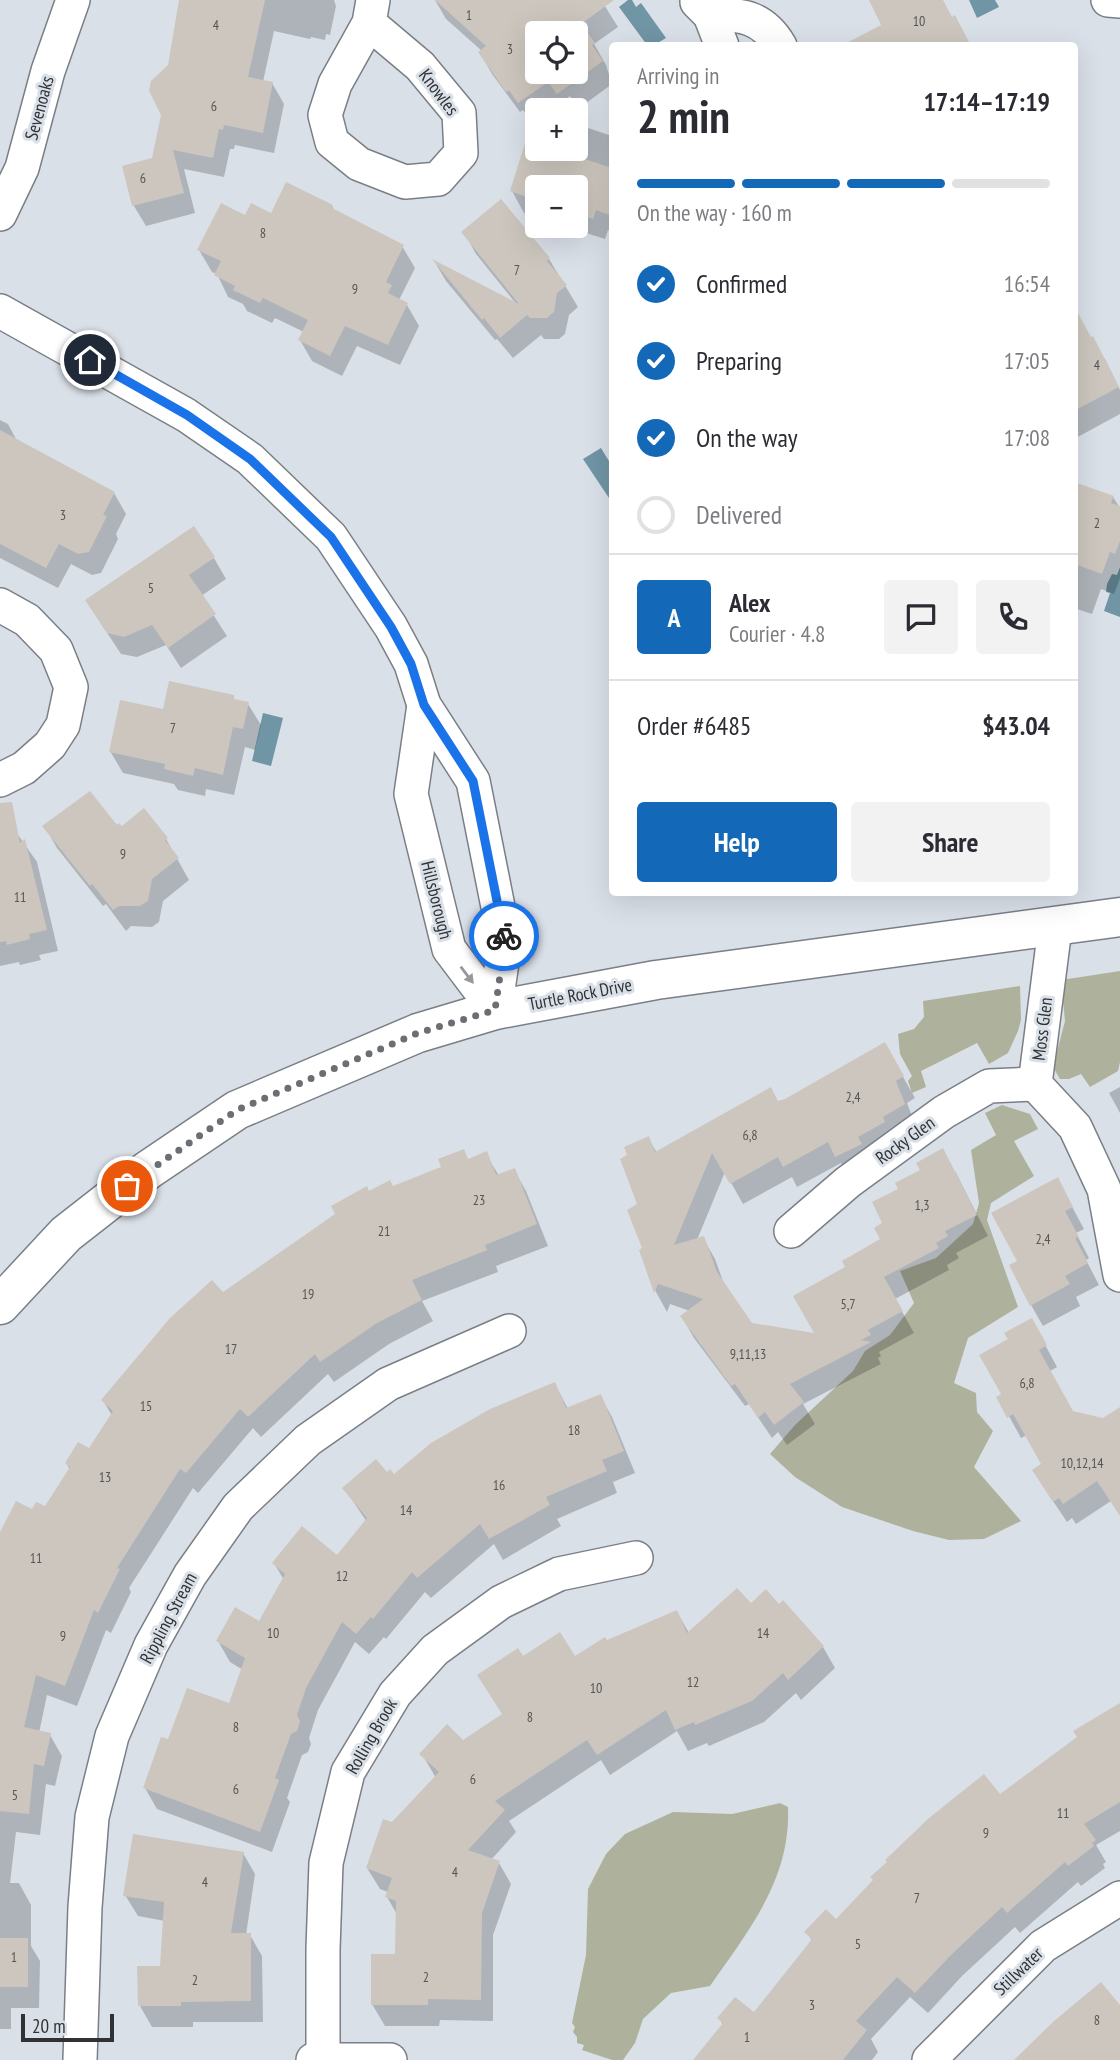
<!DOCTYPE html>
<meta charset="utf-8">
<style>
body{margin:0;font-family:"PT Sans Narrow",sans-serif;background:#f2f2f3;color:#2b2b33;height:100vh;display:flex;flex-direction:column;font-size:26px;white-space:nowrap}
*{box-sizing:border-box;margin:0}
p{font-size:23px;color:#7c7c81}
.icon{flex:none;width:38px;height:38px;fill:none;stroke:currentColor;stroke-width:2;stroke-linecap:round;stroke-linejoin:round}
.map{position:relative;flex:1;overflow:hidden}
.panel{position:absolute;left:609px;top:42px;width:469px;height:854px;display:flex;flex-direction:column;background:#fff;border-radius:7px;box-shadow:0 7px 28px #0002}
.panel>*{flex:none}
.tools{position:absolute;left:525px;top:21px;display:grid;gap:14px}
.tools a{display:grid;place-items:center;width:63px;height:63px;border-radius:7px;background:#fff;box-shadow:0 7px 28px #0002;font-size:35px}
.scale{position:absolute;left:21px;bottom:18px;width:93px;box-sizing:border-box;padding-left:7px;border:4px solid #2f3134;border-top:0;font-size:19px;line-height:24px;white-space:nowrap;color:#2f3134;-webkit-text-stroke:5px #dae0e8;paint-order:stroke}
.pin{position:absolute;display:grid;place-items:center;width:60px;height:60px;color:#fff;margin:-30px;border:4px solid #fff;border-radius:50%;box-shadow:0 2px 7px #0007}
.courier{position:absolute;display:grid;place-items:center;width:70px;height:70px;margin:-35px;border:5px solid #1a73e8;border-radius:50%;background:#fff;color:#222;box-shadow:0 2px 9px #0007}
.head em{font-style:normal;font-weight:600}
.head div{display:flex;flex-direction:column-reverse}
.head{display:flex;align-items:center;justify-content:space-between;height:119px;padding:0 28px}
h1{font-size:46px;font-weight:600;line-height:52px}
.bar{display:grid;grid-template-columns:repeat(4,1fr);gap:10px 7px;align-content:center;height:84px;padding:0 28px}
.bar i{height:9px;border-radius:5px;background:#e1e1e2}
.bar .selected{background:#1369b7}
.bar p{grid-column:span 4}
.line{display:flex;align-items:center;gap:18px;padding:0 28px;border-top:2px solid #e1e1e2}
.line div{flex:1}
.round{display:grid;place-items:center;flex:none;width:74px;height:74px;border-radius:7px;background:#f2f2f3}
ol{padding:0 28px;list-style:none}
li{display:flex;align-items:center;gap:21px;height:77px}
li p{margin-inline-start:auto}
li .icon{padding:7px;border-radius:50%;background:#1369b7;color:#fff;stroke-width:4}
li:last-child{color:#7c7c81}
li i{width:38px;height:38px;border:4px solid #e1e1e2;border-radius:50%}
.action{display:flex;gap:14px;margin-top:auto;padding:14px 28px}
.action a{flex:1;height:80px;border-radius:7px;background:#1369b7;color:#fff;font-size:28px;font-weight:600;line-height:80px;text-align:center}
.action a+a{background:#f2f2f3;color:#2b2b33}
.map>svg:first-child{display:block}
.green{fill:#aeb29c}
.water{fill:#7095a5}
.shadow{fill:#0003;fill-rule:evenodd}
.building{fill:#ccc6be;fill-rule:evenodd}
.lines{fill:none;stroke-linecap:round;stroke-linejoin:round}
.minor-casing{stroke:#7a7f86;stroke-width:36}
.tertiary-casing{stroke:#7a7f86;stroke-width:41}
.minor{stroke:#fff;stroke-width:33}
.tertiary{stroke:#fff;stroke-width:38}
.oneway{fill:#97989a}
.done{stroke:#6b6e73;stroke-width:7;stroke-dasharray:0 12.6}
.route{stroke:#1a73e8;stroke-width:9}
.labels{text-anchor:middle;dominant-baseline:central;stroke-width:6;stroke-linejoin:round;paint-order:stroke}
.number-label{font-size:14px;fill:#565656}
.street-label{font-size:18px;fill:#2f3134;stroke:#dae0e8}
</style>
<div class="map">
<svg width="1120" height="2060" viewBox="0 0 1120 2060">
<rect width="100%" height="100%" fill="#dae0e8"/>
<g class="green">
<polygon points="1120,971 1120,1062 1118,1071 1090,1087 1081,1074 1069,1079 1060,1079 1053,1067 1065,1021 1061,980"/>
<polygon points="1020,986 1021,1020 1018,1031 1008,1053 989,1064 977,1043 921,1071 926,1087 912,1093 908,1081 912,1076 900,1054 898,1034 914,1029 924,1017 923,1001"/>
<polygon points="1002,1105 1030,1114 1038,1129 1014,1141 1034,1176 991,1203 987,1220 1018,1307 968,1338 954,1383 976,1393 977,1412 993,1431 974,1467 1021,1521 984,1539 949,1540 913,1531 842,1507 795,1477 770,1454 795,1425 853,1371 865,1351 890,1335 914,1303 900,1271 936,1258 973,1224 979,1203 971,1150 996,1135 985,1113"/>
<path d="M780 1803 788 1807C791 1879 749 1930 710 1986L671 1993 643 2019 635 2043 623 2060H612L582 2050 584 2045 577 2043V2037L573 2032 575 2027 572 2023 586 1955 588 1889 606 1854 625 1834 673 1812 732 1814Z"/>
</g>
<g class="water">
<polygon points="628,0 632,0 636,7 641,3 666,38 654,45 647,45 619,7"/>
<polygon points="969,0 995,0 999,7 977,18"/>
<polygon points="601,448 612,466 611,501 583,459"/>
<polygon points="1120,567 1120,617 1104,611 1110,593 1106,592 1107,584 1112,574 1117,575"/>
<polygon points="263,713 283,718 271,766 252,761"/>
</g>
<g class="shadow">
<polygon points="192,0 334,0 336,6 330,35 326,34 325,40 311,37 310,39 274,31 263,82 272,83 284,104 274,153 235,145 234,149 230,149 224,177 184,169 195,213 146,226 134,206 124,167 154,159 170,66"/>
<path d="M435 0H601L618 27 594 44 606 65 612 84 578 109 570 96 550 110H537V119L532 123 523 110 520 112 492 74 480 53 482 51 446 19ZM537 33H576V72H537Z"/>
<polygon points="579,125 612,136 612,232 608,230 605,239 564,226 576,226 576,187 537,187 537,217 524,213 512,191 527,142 537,145 537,149 548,149 569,156 571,149 576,149 576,135"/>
<polygon points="332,206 335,212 402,246 415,268 399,300 407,305 419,326 400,365 357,346 342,376 312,361 300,340 304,332 275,318 272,323 247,311 243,304 228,297 217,274 212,272 199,250 246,217"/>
<polygon points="464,232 549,259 578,307 569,315 565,334 559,339 544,339 541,335 513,358 497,339 495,340 446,281 436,264 517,305 476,254"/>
<polygon points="1074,319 1105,359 1120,390 1120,414 1074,439"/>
<polygon points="0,420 8,424 17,441 114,493 126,514 116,534 118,539 101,573 92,575 71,564 58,588 0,558"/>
<polygon points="1074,483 1113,497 1120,508 1120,578 1114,594 1101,589 1092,614 1074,608"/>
<polygon points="214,558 226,579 201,596 227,636 181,668 166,645 137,657 121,654 100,622"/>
<polygon points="233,697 235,700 248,704 261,725 255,750 245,747 234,795 206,789 205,796 178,790 174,784 123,773 110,751 165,711"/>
<polygon points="144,811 166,839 189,880 163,901 159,922 152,927 131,926 126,931 106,904 103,906 57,848 45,827 121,829"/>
<polygon points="16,832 37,862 58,951 39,955 41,960 20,965 19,962 0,966 0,836"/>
<polygon points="885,1045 915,1098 907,1103 916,1126 849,1177 841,1163 797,1187 792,1177 743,1204 725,1172 697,1240 703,1238 715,1259 725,1287 751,1325 817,1335 847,1268 882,1240 955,1171 988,1236 956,1253 959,1258 947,1265 949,1270 895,1299 914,1333 879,1352 881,1356 878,1358 881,1364 803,1404 815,1424 787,1445 778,1432 772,1438 749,1404 745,1406 694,1338 682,1317 690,1311 670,1304 667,1312 656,1292 641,1251 644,1249 639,1204 648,1138 657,1153 786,1100"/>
<polygon points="1120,1087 1120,1113 1109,1093"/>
<polygon points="486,1154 499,1176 514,1170 526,1191 548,1246 496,1266 498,1272 422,1301 433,1321 389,1344 334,1382 328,1374 261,1437 253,1428 198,1493 193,1488 129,1588 131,1592 111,1633 106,1630 77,1706 47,1695 39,1733 50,1735 62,1756 55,1786 46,1784 40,1835 16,1832 10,1883 19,1883 31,1905 31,1946 40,1961 39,2008 11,2008 11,2029 0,2029 0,1536 33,1512 45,1509 70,1470 67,1464 89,1451 112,1416 103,1400 223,1295 369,1193 393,1188"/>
<polygon points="1069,1201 1084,1229 1076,1233 1089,1258 1086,1260 1099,1285 1076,1297 1080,1306 1043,1326 1031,1305 1019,1262"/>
<polygon points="1043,1341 1057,1367 1050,1371 1072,1413 1103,1420 1120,1409 1120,1513 1111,1501 1076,1524 1072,1518 1067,1522 1047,1492 1044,1465 1027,1435 1021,1438 999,1398"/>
<polygon points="555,1384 568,1409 600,1396 612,1417 635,1473 613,1482 617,1493 557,1519 561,1526 503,1560 494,1544 431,1598 425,1592 386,1639 384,1637 369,1654 355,1642 318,1710 309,1738 311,1744 308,1752 302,1755 287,1798 290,1802 272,1852 157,1809 145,1788 170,1742 230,1705 243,1670 230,1662 218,1641 259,1623 284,1580 274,1563 337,1557 367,1522 344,1488 387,1474 394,1476"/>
<polygon points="751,1606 823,1647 835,1668 801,1700 796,1693 764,1722 709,1746 707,1743 688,1751 677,1731 610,1775 601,1760 509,1821 516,1832 491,1860 499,1863 511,1884 493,1935 493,2021 440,2020 439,2026 385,2026 372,2004 397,1956 398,1916 387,1897 388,1892 380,1889 367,1868 393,1824 436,1778 422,1754 463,1742 503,1715 522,1658 575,1658 677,1612 689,1633"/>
<polygon points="1120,1705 1120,1831 1096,1845 1106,1862 1103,1864 1105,1868 1081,1886 1078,1882 1020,1933 1015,1927 962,1976 928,2013 910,1997 871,2039 878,2052 872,2060 707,2060 723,2025 719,2018 754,2015 812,1941 807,1932 836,1922"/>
<polygon points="243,1853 255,1874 246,1935 250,1935 262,1956 263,2022 193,2022 193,2027 152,2027 140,2006 162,1968 165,1921 138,1916 125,1895"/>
</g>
<g class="building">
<polygon points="179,0 265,0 248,77 273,82 263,133 224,125 223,130 219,129 213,158 173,150 184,193 132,206 122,166 152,158 161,115 149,91 151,81 168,65"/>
<path d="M435 0H614L581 24 595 43 592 45 603 61 557 94 548 82 518 103 509 90 506 92 478 52 486 46ZM537 33H576V72H537Z"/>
<polygon points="869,0 943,0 952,17 955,15 971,46 841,46 881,25"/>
<polygon points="526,140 537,143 537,149 554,149 612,168 612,216 596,210 593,219 576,213 576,187 537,187 537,201 510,191"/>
<polygon points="286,182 333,205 332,208 404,245 386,282 392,285 388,293 408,303 388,345 345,326 330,356 298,340 308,320 263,298 260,303 233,290 235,286 214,275 221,261 197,250 221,203 245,215 251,203 271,213"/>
<polygon points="501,199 550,258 547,261 567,285 557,293 554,312 547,318 530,318 527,315 500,338 484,318 482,320 432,259 519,304 461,232"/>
<polygon points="1074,306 1091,337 1093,336 1119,387 1074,411"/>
<polygon points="0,430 115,492 103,515 107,516 89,552 78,554 59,544 46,568 0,544"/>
<polygon points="1074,482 1114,496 1111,503 1120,506 1120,541 1115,554 1110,552 1102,574 1074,564"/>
<polygon points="194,526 215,557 189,575 216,614 168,648 152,625 124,637 107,633 85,600"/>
<polygon points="169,681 234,695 234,699 249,702 243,729 233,727 223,775 195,768 193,776 164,769 165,764 109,752 120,700 163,709"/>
<polygon points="90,791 117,825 119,823 122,826 144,808 168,838 165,840 179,858 152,879 148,901 140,906 119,906 113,910 92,884 90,886 42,826"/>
<polygon points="12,802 20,843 25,839 47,930 29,934 30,939 7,945 6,941 0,942 0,803"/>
<polygon points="885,1042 904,1076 896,1081 905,1104 883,1117 885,1122 858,1137 862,1144 835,1157 828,1142 783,1167 778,1157 730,1184 712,1153 674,1245 704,1236 717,1272 752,1323 814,1333 793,1296 845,1267 842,1261 880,1239 874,1228 882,1223 872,1202 898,1189 895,1183 920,1170 916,1163 943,1148 977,1215 945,1231 948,1236 936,1243 939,1248 884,1277 903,1311 868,1330 871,1335 861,1340 871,1342 790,1384 804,1402 774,1425 765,1412 758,1418 735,1384 731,1386 680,1316 703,1299 658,1284 654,1293 639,1250 642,1248 627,1210 637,1204 620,1159 627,1155 624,1147 649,1136 655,1152 771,1087 778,1101 785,1099"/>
<polygon points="464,1149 468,1159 487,1151 496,1175 515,1168 537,1224 485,1245 487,1250 412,1280 422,1300 377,1323 320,1362 315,1354 248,1417 240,1409 186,1473 180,1469 117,1568 120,1569 98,1613 94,1610 65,1686 36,1675 24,1727 51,1733 44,1766 34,1764 29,1814 0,1811 0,1532 16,1501 32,1509 36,1502 45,1506 70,1467 65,1463 78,1442 89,1448 113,1411 101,1400 170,1318 212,1280 223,1292 335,1214 331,1206 367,1186 369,1191 390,1180 393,1186 441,1167 438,1159"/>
<polygon points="1058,1177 1073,1207 1065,1211 1079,1237 1075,1238 1088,1263 1065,1276 1070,1284 1030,1306 1009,1265 1017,1261 991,1213"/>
<polygon points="1032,1318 1047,1345 1039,1350 1073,1411 1103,1418 1120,1407 1120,1516 1097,1481 1063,1504 1059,1498 1053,1502 1032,1470 1041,1464 1013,1414 1007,1418 996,1397 1001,1394 979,1355 1008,1339 1004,1333"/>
<polygon points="555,1382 566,1408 601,1394 624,1451 602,1460 607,1471 546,1497 550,1505 489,1539 480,1524 417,1578 412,1572 373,1619 371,1617 356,1634 342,1622 306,1688 297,1715 300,1721 297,1731 291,1734 275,1778 279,1780 260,1832 143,1788 161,1737 168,1739 187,1688 229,1703 245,1658 216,1641 235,1607 259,1621 285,1574 272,1563 302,1526 337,1555 367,1518 342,1488 376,1459 387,1472 390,1469 394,1474 431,1443 490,1409"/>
<polygon points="737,1588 751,1603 766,1589 779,1604 783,1600 824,1646 788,1680 783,1673 752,1701 695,1725 694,1722 675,1730 666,1710 597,1755 587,1740 495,1801 505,1810 468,1850 500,1861 482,1913 481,2000 428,1999 428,2005 371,2005 371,1954 395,1954 396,1901 385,1897 392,1878 366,1868 383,1819 392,1822 439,1772 419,1754 447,1724 463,1740 502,1714 477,1675 518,1648 523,1656 560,1632 575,1656 605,1637 607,1640 677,1610 687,1633"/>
<polygon points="1120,1703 1120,1802 1084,1824 1096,1840 1092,1843 1094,1846 1068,1866 1065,1862 1007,1913 1002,1907 951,1955 915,1993 897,1977 856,2021 867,2030 843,2060 693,2060 723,2023 717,2018 735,1997 754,2012 812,1939 804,1932 826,1909 836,1919 873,1880 870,1877 887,1862 885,1860 929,1818 984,1774 1000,1794 1077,1737 1073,1731"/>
<polygon points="133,1834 244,1852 231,1933 251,1933 251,2001 181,2002 181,2006 138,2006 137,1966 160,1966 164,1902 123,1896"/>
<rect x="0" y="1938" width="28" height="49"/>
<polygon points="1101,1982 1120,2005 1120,2060 1014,2060 1054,2021"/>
</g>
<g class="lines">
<g class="minor-casing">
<g id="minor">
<polyline points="1108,0 1120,1"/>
<polyline points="697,2 710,15 722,46"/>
<path d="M710 15C742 14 763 17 780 46"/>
<polyline points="369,23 420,66 459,113 461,153 438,179 405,182 359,164 332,142 325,115 335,84 369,23 373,0"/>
<polyline points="0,214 22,168 48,71 73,0"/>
<polyline points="0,311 186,415 250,459 331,537 391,627 411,664 424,705 473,781 505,942 495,1010"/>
<polyline points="0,605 27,620 56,650 71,687 63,725 50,745 24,768 0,780"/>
<polyline points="424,705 411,794 449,949 495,1010"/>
<polyline points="1055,928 1035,1084 1075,1127 1104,1189 1120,1275"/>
<polyline points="791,1231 848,1182 944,1112 989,1086 1035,1084"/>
<polyline points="80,2060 85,1907 92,1817 112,1736 151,1645 190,1575 238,1507 308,1440 388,1384 509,1331"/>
<polyline points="313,2060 390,2060"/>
<polyline points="323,2060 323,1949 326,1863 348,1772 395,1694 435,1650 501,1602 559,1574 636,1558"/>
<polyline points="929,2060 1043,1946 1120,1898"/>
</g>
</g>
<g class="tertiary-casing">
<polyline id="tertiary" points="0,1305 66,1234 148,1170 237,1110 418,1033 495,1010 656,980 1120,917"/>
</g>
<use href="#minor" class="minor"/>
<use href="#tertiary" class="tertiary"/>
</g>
<defs><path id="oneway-solid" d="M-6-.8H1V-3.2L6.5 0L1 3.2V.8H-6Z" transform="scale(1.75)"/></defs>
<use class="oneway" href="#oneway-solid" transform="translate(467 975) rotate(53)"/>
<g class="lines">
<polyline class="done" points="127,1186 237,1110 418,1033 495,1010 505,942 504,936"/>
<polyline class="route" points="90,360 187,415 250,459 331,537 391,627 411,664 424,705 473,781 504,936"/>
</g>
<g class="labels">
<g class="number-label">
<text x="469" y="15">1</text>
<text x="919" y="21">10</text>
<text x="216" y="25">4</text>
<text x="510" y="49">3</text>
<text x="214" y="106">6</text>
<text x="143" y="178">6</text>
<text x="263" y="233">8</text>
<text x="517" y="270">7</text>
<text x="355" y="289">9</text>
<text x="1097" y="365">4</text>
<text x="63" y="515">3</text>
<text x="1097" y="523">2</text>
<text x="151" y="588">5</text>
<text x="173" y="728">7</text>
<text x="123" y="854">9</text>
<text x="20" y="897">11</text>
<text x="853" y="1097">2,4</text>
<text x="750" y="1135">6,8</text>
<text x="479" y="1200">23</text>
<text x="922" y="1205">1,3</text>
<text x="384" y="1231">21</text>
<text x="1043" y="1239">2,4</text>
<text x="308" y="1294">19</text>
<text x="848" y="1304">5,7</text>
<text x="231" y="1349">17</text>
<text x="748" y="1354">9,11,13</text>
<text x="1027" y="1383">6,8</text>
<text x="146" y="1406">15</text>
<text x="574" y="1430">18</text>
<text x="1082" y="1463">10,12,14</text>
<text x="105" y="1477">13</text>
<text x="499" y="1485">16</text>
<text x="406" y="1510">14</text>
<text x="36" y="1558">11</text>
<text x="342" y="1576">12</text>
<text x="273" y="1633">10</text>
<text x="763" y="1633">14</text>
<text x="63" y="1636">9</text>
<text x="693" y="1682">12</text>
<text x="596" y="1688">10</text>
<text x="530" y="1717">8</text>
<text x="236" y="1727">8</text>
<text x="473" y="1779">6</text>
<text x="236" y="1789">6</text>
<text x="15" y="1795">5</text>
<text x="1063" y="1813">11</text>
<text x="986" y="1833">9</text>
<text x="455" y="1872">4</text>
<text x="205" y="1882">4</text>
<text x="917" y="1898">7</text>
<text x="858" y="1944">5</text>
<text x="14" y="1957">1</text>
<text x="426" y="1977">2</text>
<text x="195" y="1980">2</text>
<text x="812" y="2005">3</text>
<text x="1097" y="2020">8</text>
<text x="747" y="2037">1</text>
</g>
<g class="street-label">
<text transform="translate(439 92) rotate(53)">Knowles</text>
<text transform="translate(39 108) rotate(-75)">Sevenoaks</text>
<text transform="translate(437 900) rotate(76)">Hillsborough</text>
<text transform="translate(580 994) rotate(-11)">Turtle Rock Drive</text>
<text transform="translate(1042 1029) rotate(-83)">Moss Glen</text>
<text transform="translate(905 1140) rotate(-36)">Rocky Glen</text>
<text transform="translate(168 1618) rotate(-62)">Rippling Stream</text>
<text transform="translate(371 1736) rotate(-60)">Rolling Brook</text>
<text transform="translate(1018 1971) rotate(-44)">Stillwater</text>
</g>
</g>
</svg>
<div class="tools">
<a><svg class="icon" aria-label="locate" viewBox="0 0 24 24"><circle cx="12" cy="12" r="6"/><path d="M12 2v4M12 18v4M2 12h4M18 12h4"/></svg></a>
<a>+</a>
<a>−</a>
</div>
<div class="scale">20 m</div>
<div class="pin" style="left:127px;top:1186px;background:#ea580c"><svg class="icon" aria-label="bag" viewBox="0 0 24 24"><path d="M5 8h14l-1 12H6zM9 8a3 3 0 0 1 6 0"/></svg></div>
<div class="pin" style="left:90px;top:360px;background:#1f2937"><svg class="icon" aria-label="home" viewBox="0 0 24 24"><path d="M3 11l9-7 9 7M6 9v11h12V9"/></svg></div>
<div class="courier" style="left:504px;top:936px"><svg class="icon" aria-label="bike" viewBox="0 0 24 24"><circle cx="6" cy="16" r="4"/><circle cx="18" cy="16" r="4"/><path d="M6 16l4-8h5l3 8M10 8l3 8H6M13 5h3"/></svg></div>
<section class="panel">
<div class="head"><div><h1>2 min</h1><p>Arriving in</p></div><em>17:14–17:19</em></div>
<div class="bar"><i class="selected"></i><i class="selected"></i><i class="selected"></i><i></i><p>On the way · 160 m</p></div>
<ol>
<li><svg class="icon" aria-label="check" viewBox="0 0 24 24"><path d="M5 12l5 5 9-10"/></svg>Confirmed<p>16:54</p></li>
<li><svg class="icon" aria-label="check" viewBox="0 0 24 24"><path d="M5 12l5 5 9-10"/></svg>Preparing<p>17:05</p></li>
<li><svg class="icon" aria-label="check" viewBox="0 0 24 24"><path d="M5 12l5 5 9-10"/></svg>On the way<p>17:08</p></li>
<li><i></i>Delivered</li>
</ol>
<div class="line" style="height:126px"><b class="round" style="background:#1369b7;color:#fff">A</b><div><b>Alex</b><p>Courier · 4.8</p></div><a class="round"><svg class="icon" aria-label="chat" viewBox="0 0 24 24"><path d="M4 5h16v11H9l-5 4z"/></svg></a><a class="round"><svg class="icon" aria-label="phone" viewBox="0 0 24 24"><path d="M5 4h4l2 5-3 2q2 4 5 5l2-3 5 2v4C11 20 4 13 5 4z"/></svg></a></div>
<div class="line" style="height:91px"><div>Order #6485</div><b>$43.04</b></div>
<div class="action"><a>Help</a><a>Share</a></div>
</section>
</div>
